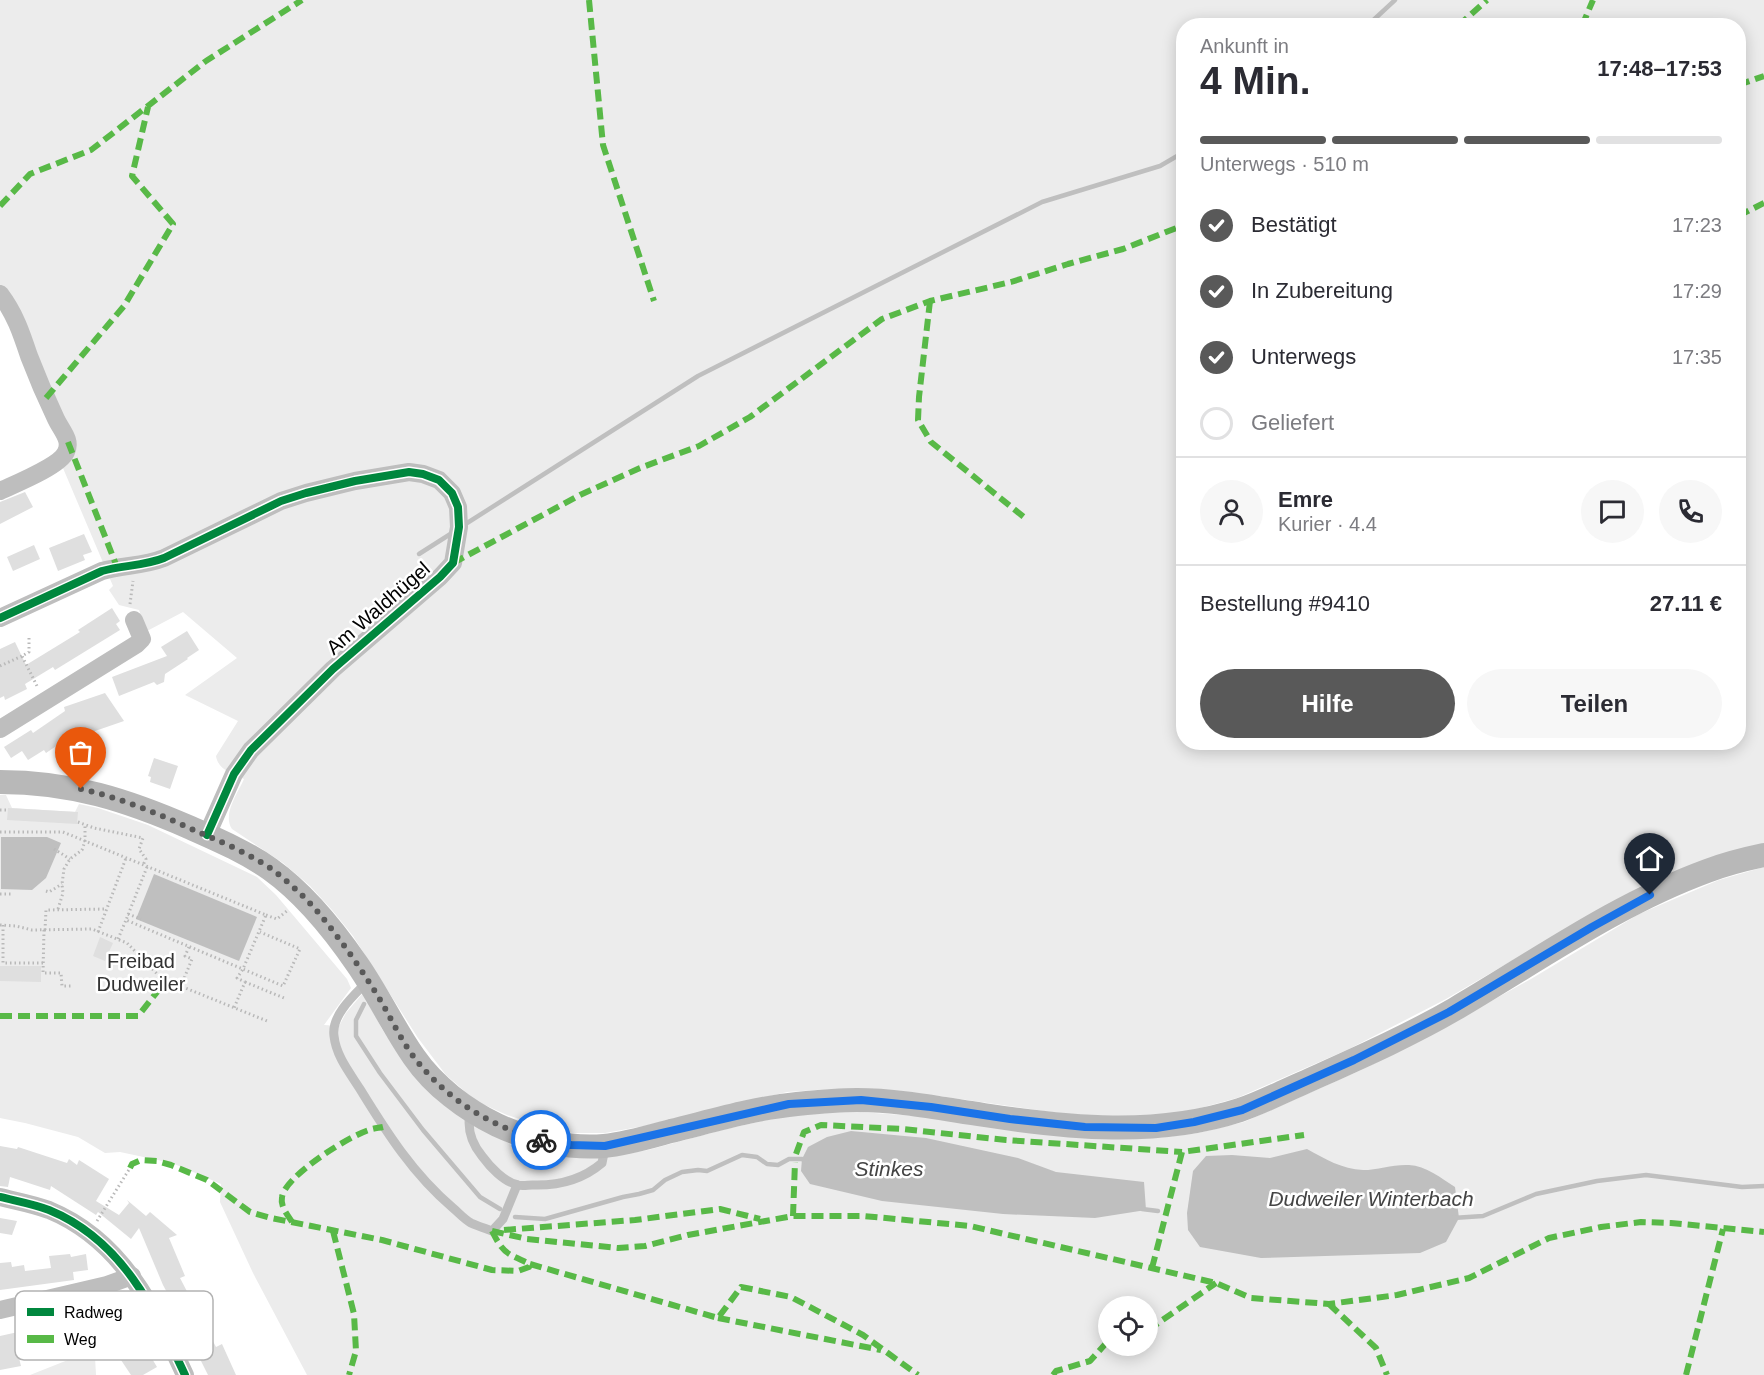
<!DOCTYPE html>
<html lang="de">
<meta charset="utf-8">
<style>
body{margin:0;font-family:Arial,sans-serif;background:#f7f7f7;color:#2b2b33;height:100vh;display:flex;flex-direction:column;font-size:22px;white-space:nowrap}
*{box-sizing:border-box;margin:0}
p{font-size:20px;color:#7c7c81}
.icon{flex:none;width:33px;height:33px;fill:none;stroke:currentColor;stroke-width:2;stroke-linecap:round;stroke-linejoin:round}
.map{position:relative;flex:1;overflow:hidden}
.side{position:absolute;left:1176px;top:18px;width:570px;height:732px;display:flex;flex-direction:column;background:#fff;border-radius:24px;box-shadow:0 3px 15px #0003}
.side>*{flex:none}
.fabs{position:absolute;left:1098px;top:1296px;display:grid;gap:12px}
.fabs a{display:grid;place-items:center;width:60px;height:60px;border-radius:50%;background:#fff;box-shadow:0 3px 15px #0003;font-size:30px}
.pin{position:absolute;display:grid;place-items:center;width:51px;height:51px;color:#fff;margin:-62px -26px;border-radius:50% 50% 50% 0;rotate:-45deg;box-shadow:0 0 6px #0007}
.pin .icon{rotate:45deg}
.courier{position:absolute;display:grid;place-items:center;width:60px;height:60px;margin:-30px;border:4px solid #1a73e8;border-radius:50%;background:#fff;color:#222;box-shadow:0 2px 8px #0007}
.head em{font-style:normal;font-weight:600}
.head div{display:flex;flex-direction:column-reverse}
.head{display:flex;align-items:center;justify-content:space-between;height:102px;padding:0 24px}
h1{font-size:39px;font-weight:600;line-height:45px}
.bar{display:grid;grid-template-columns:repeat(4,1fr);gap:9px 6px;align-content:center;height:72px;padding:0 24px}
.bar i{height:8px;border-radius:4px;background:#e1e1e2}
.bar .active{background:#595959}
.bar p{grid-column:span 4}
.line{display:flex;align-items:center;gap:15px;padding:0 24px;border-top:2px solid #e1e1e2}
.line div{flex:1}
.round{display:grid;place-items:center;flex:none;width:63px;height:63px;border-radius:32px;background:#f7f7f7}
ol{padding:0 24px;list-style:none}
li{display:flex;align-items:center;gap:18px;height:66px}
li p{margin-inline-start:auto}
li .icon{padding:6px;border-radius:50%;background:#595959;color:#fff;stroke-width:4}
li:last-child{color:#7c7c81}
li i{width:33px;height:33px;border:3px solid #e1e1e2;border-radius:50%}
.action{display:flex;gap:12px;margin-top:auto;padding:12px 24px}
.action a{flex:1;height:69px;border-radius:36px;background:#595959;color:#fff;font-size:24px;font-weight:600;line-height:69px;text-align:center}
.action a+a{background:#f7f7f7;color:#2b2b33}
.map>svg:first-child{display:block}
.green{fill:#ececec;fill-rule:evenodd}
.water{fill:#bfbfbf}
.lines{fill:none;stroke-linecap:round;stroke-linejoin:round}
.stream{stroke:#bfbfbf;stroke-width:4.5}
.building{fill:#dfdfdf}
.path{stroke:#b9b9b9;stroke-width:3;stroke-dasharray:1.5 3;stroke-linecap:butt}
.lane{stroke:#bebebe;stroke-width:9}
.street{stroke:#bebebe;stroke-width:18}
.secondary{stroke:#b8b8b8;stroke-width:24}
.quiet{stroke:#58b947;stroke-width:6;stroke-dasharray:12 6;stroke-linecap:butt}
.cycleway-casing{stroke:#fff;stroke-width:11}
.cycleway{stroke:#00873e;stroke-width:8}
.done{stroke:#595959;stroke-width:6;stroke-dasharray:0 10.8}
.route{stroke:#1a73e8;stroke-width:8}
.labels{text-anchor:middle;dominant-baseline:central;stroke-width:5;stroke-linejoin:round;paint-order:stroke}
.street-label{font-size:20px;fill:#000;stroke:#fff}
.park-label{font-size:20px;fill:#333;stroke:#fff}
.water-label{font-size:21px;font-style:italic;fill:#444;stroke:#fff}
.key{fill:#fff;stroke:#b2b2b2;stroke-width:1.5}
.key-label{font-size:16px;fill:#000}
</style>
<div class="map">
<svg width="1764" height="1375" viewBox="0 0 1764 1375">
<rect width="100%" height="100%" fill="#fff"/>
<g class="green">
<path d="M0 0H1764V843L1703 861 1639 887 1446 999 1349 1049 1237 1098 1193 1110 1156 1117H1086L932 1095 861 1089H830L787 1092 644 1126 605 1133H573L538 1125 507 1115 476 1101 446 1075 418 1038 353 936 332 910 310 886 283 863 232 829C222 814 238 793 244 779 233 774 218 770 216 756L238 721 185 695 237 658 183 612 147 631 139 610 119 605 109 590 113 586 60 461 64 456 0 293ZM1184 26H1738V742H1184Z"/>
<path d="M0 795H6L12 808 75 812 79 804 98 808 148 825 257 877 276 895 347 979 351 988 324 1025 339 1026 346 1013 363 993 382 1029 401 1058 490 1132 513 1146 554 1155 607 1157 648 1150 722 1130 791 1115 830 1111 860 1112 930 1117 1084 1137 1158 1138 1198 1133 1244 1122 1359 1071 1415 1043 1531 979 1639 914 1719 880 1764 867V1375H307L253 1273 220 1202 221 1184 172 1163 120 1152 105 1153 78 1137 25 1123 0 1118ZM1108 1306H1148V1346H1108Z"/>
<polygon points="94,1338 96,1375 30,1375 73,1358"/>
</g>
<g class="water">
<polygon points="1,837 47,837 61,843 46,878 32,890 1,889"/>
<polygon points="154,874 257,917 239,961 136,919"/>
<polygon points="851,1131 926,1138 1018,1158 1056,1172 1144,1182 1146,1210 1095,1218 1003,1214 882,1201 810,1184 801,1171 802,1159 808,1147 827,1137"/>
<path d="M1307 1149C1325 1159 1342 1169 1363 1170 1378 1170 1394 1164 1409 1165 1426 1166 1441 1178 1455 1187L1459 1218 1446 1242 1420 1253 1261 1258 1200 1247 1188 1230 1187 1213 1193 1171 1206 1156 1232 1155 1270 1158Z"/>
</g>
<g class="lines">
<g class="stream">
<polyline points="1367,26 1395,0"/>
<polyline points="464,525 698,376 1042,202 1160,166 1184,152"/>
<polyline points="419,554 452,533"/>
<polyline points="364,1004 356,1020 356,1036 380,1073 423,1130 480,1197 500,1209"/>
<polyline points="1142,1209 1158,1211"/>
<polyline points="515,1217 545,1219 623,1197 639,1194 653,1190 665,1180 682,1172 698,1170 707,1171 742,1155 757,1157 767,1164 778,1165 789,1159 802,1159 807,1162"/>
<polyline points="1453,1218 1483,1216 1536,1194 1597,1181 1646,1175 1742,1187 1764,1186"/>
</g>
</g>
<g class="building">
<polygon points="25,492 33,507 0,524 0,502"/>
<polygon points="84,534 92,552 83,555 85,560 58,571 49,548"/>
<polygon points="34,545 40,559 13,571 7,557"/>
<polygon points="112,608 120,621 116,624 120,630 55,670 53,667 25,684 27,689 5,700 4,696 0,698 0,649 15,642 26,665 80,632 78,630"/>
<polygon points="187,631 199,650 187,658 188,659 165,674 164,682 157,685 154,682 119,696 112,677 167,656 161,647"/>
<polygon points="105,693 124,721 69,740 68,738 46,753 44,750 28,760 22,751 11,758 4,747 31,730 33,733 65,711 64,707"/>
<polygon points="154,758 178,766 170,789 150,782 151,777 148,776"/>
<polygon points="8,808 78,812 77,824 7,820"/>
<polygon points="100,937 113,943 105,961 93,956"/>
<polygon points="0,966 41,966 41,982 0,981"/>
<polygon points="0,1146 17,1149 18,1147 67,1163 69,1159 77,1165 79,1160 109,1179 96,1201 119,1215 129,1203 127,1200 146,1216 150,1212 177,1235 169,1238 185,1276 180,1278 216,1347 222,1344 236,1375 208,1375 198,1355 200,1354 163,1285 139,1228 131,1239 98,1212 96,1215 51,1186 50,1190 10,1177 8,1187 0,1186"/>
<polygon points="0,1218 17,1221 12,1235 0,1233"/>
<polygon points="70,1254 71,1257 86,1254 88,1270 73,1272 74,1280 0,1290 0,1263 11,1262 12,1267 24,1265 25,1271 51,1268 49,1256"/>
<polygon points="116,1297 127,1319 130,1317 141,1335 139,1337 157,1367 143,1375 131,1375 121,1360 132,1353 110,1316 89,1328 82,1315"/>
<polygon points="45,1326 50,1351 19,1358 21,1366 0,1370 0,1336"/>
</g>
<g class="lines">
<g class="path">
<polyline points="130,604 133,581"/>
<polyline points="29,638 29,652 22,656 37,686"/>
<polyline points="0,666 22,656"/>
<polyline points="0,810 8,810"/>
<polyline points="78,822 94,828 143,838 139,849 146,859 143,865"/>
<polyline points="0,832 63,832 266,915 243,969 237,978 245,982 234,1008"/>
<polyline points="54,849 70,859"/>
<polyline points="147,867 126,920 283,986 300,949 260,932"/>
<polyline points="46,891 49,892 62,884"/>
<polyline points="0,894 13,894"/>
<polyline points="58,909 63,893 62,884 64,869 70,859 82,850 85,841 85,825"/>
<polyline points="128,914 141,919"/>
<polyline points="266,915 277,919 288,910"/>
<polyline points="0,925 16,926 32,930 92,929 127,943 165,982 173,983 267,1021"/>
<polyline points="3,925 3,963 44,963"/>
<polyline points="44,930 43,973 61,973 62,986 71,986"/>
<polyline points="45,930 46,910 106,909"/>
<polyline points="98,932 126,858"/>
<polyline points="118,939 126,920"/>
<polyline points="245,982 284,998"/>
<polyline points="181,986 192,959 185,956 189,947"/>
<polyline points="97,1221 130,1168"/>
</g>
<g class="lane">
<path d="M366 983C353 996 331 1016 334 1036 336 1056 350 1073 360 1089 387 1133 413 1174 453 1208 459 1213 464 1219 471 1223 477 1226 485 1228 492 1231L503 1219 517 1185"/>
<path d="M470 1113C467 1129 472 1144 482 1156 490 1167 504 1182 518 1185 522 1186 528 1185 532 1185 559 1186 582 1180 602 1163L605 1148"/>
</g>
<g class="street">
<path d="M0 294C15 314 21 332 29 356 37 377 46 398 56 419 61 430 72 440 66 452 60 466 15 484 0 491"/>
<path d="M0 618 102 571C123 565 144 566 164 558L281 501 306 493 355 481 409 472 423 474 439 480 452 493 458 507 459 527 453 563 440 577 333 669 251 750 234 774 207 835"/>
<polyline points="0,729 137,644 142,639 134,620"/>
<path d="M0 1197C16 1201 33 1204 49 1210 122 1240 154 1308 185 1375"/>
<polyline points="0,1310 107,1285 132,1276"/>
</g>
<path class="secondary" d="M0 782C71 782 127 800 191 828 218 840 246 852 270 869 305 894 333 929 357 964 378 994 393 1027 414 1057 434 1086 466 1110 497 1125 529 1140 569 1149 604 1146 626 1144 649 1137 671 1131 712 1121 755 1108 797 1104 817 1102 837 1100 857 1100 899 1100 943 1109 984 1115 1069 1128 1157 1137 1240 1110 1261 1103 1282 1092 1303 1083 1354 1060 1407 1037 1455 1009 1537 961 1617 904 1707 871 1725 864 1745 859 1764 855"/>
<g class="quiet">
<polyline points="589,0 603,145 654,301"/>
<polyline points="1458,26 1487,0"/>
<polyline points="1582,26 1593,0"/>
<polyline points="1738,85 1764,76"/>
<polyline points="0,206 30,174 91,150 206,61 302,0"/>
<polyline points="1738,216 1764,203"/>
<polyline points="930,301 919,397 918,420 931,442 1025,518"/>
<polyline points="46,398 124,306 173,224 132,176 148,107"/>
<polyline points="68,442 117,567"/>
<polyline points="453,563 580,495 640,468 699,446 750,417 882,319 930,301 1011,282 1068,264 1123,249 1184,225"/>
<polyline points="0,1016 138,1016 165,982"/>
<polyline points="796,1154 804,1132 821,1125 902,1129 1006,1140 1182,1152"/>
<path d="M130 1168 132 1164 141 1160 157 1161 171 1165 207 1180 250 1212 271 1218 382 1240 492 1270 518 1271 529 1267 530 1264C507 1253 504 1255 492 1231"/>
<polyline points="793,1216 795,1162"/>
<path d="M292 1222C288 1215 280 1207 282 1197 285 1176 349 1136 369 1130 374 1128 379 1128 383 1127"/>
<polyline points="504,1230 635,1220 720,1209 760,1219"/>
<polyline points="333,1231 354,1314 356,1351 349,1375"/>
<polyline points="492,1231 527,1239 618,1248 645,1246 688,1235 793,1216 864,1216 970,1226 1216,1283 1251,1298 1329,1304 1397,1295 1469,1278 1549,1238 1601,1227 1641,1222 1671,1223 1764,1232"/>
<polyline points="530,1264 718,1318 741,1287 791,1297 863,1335 918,1375"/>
<polyline points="1152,1268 1182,1152 1304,1135"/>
<polyline points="1329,1304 1376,1348 1387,1375"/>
<polyline points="718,1318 881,1350"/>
<polyline points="1148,1330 1216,1283"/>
<polyline points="1053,1375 1056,1371 1090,1361 1108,1341"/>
<polyline points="1686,1375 1723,1229"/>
</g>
<g class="cycleway-casing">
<g id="cycleway">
<path d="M0 618 102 571C123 565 144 566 164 558L281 501 306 493 355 481 409 472 423 474 439 480 452 493 458 507 459 527 453 563 440 577 333 669 251 750 234 774 207 835"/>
<path d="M0 1197C16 1201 33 1204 49 1210 122 1240 154 1308 185 1375"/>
</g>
</g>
<use href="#cycleway" class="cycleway"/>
</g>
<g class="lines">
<path class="done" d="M81 789C121 798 159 814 196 831 222 842 250 854 273 870 291 884 308 900 322 917 344 944 364 973 382 1003 393 1022 403 1044 417 1061 449 1101 492 1127 541 1140"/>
<polyline class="route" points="541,1140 571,1145 605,1146 789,1104 861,1100 931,1107 1010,1119 1085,1127 1156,1128 1194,1122 1242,1110 1354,1060 1449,1012 1592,927 1650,895"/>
</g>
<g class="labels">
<g class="street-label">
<text transform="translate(378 608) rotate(-41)">Am Waldhügel</text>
</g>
<g class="park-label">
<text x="141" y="961">Freibad<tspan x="141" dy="23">Dudweiler</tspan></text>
</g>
<g class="water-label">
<text x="889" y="1168">Stinkes</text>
<text x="1371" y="1198">Dudweiler Winterbach</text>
</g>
</g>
<rect x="15" y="1291" width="198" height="69" rx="9" class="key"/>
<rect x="27" y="1308" width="27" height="8" fill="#00873e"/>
<rect x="27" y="1335" width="27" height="8" fill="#58b947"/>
<g class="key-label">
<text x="64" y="1318">Radweg</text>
<text x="64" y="1345">Weg</text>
</g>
</svg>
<div class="fabs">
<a><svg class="icon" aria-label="locate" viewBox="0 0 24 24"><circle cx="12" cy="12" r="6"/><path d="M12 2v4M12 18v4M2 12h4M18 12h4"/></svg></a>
</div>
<div class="pin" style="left:81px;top:789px;background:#ea580c"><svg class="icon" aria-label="bag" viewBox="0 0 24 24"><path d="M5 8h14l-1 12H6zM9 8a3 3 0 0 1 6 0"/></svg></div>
<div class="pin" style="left:1650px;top:895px;background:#1f2937"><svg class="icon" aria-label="home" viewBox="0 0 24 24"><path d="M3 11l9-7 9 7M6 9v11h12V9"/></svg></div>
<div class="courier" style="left:541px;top:1140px"><svg class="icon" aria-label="bike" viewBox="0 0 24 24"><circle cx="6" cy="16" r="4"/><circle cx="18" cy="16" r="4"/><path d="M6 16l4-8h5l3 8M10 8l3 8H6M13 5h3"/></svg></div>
<section class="side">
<div class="head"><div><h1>4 Min.</h1><p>Ankunft in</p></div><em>17:48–17:53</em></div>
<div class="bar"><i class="active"></i><i class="active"></i><i class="active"></i><i></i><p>Unterwegs · 510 m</p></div>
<ol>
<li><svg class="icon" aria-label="check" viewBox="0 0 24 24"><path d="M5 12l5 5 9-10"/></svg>Bestätigt<p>17:23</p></li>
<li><svg class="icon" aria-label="check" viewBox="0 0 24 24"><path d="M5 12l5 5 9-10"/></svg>In Zubereitung<p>17:29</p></li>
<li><svg class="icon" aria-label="check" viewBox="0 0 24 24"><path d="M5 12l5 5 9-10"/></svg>Unterwegs<p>17:35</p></li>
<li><i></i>Geliefert</li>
</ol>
<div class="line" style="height:108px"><a class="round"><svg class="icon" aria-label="person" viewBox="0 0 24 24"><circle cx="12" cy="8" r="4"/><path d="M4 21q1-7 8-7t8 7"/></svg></a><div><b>Emre</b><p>Kurier · 4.4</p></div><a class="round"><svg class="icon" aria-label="chat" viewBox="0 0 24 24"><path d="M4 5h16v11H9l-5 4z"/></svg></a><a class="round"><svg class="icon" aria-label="phone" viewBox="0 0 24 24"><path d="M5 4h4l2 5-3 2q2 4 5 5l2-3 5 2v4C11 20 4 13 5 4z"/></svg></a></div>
<div class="line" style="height:78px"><div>Bestellung #9410</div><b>27.11 €</b></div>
<div class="action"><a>Hilfe</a><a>Teilen</a></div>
</section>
</div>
